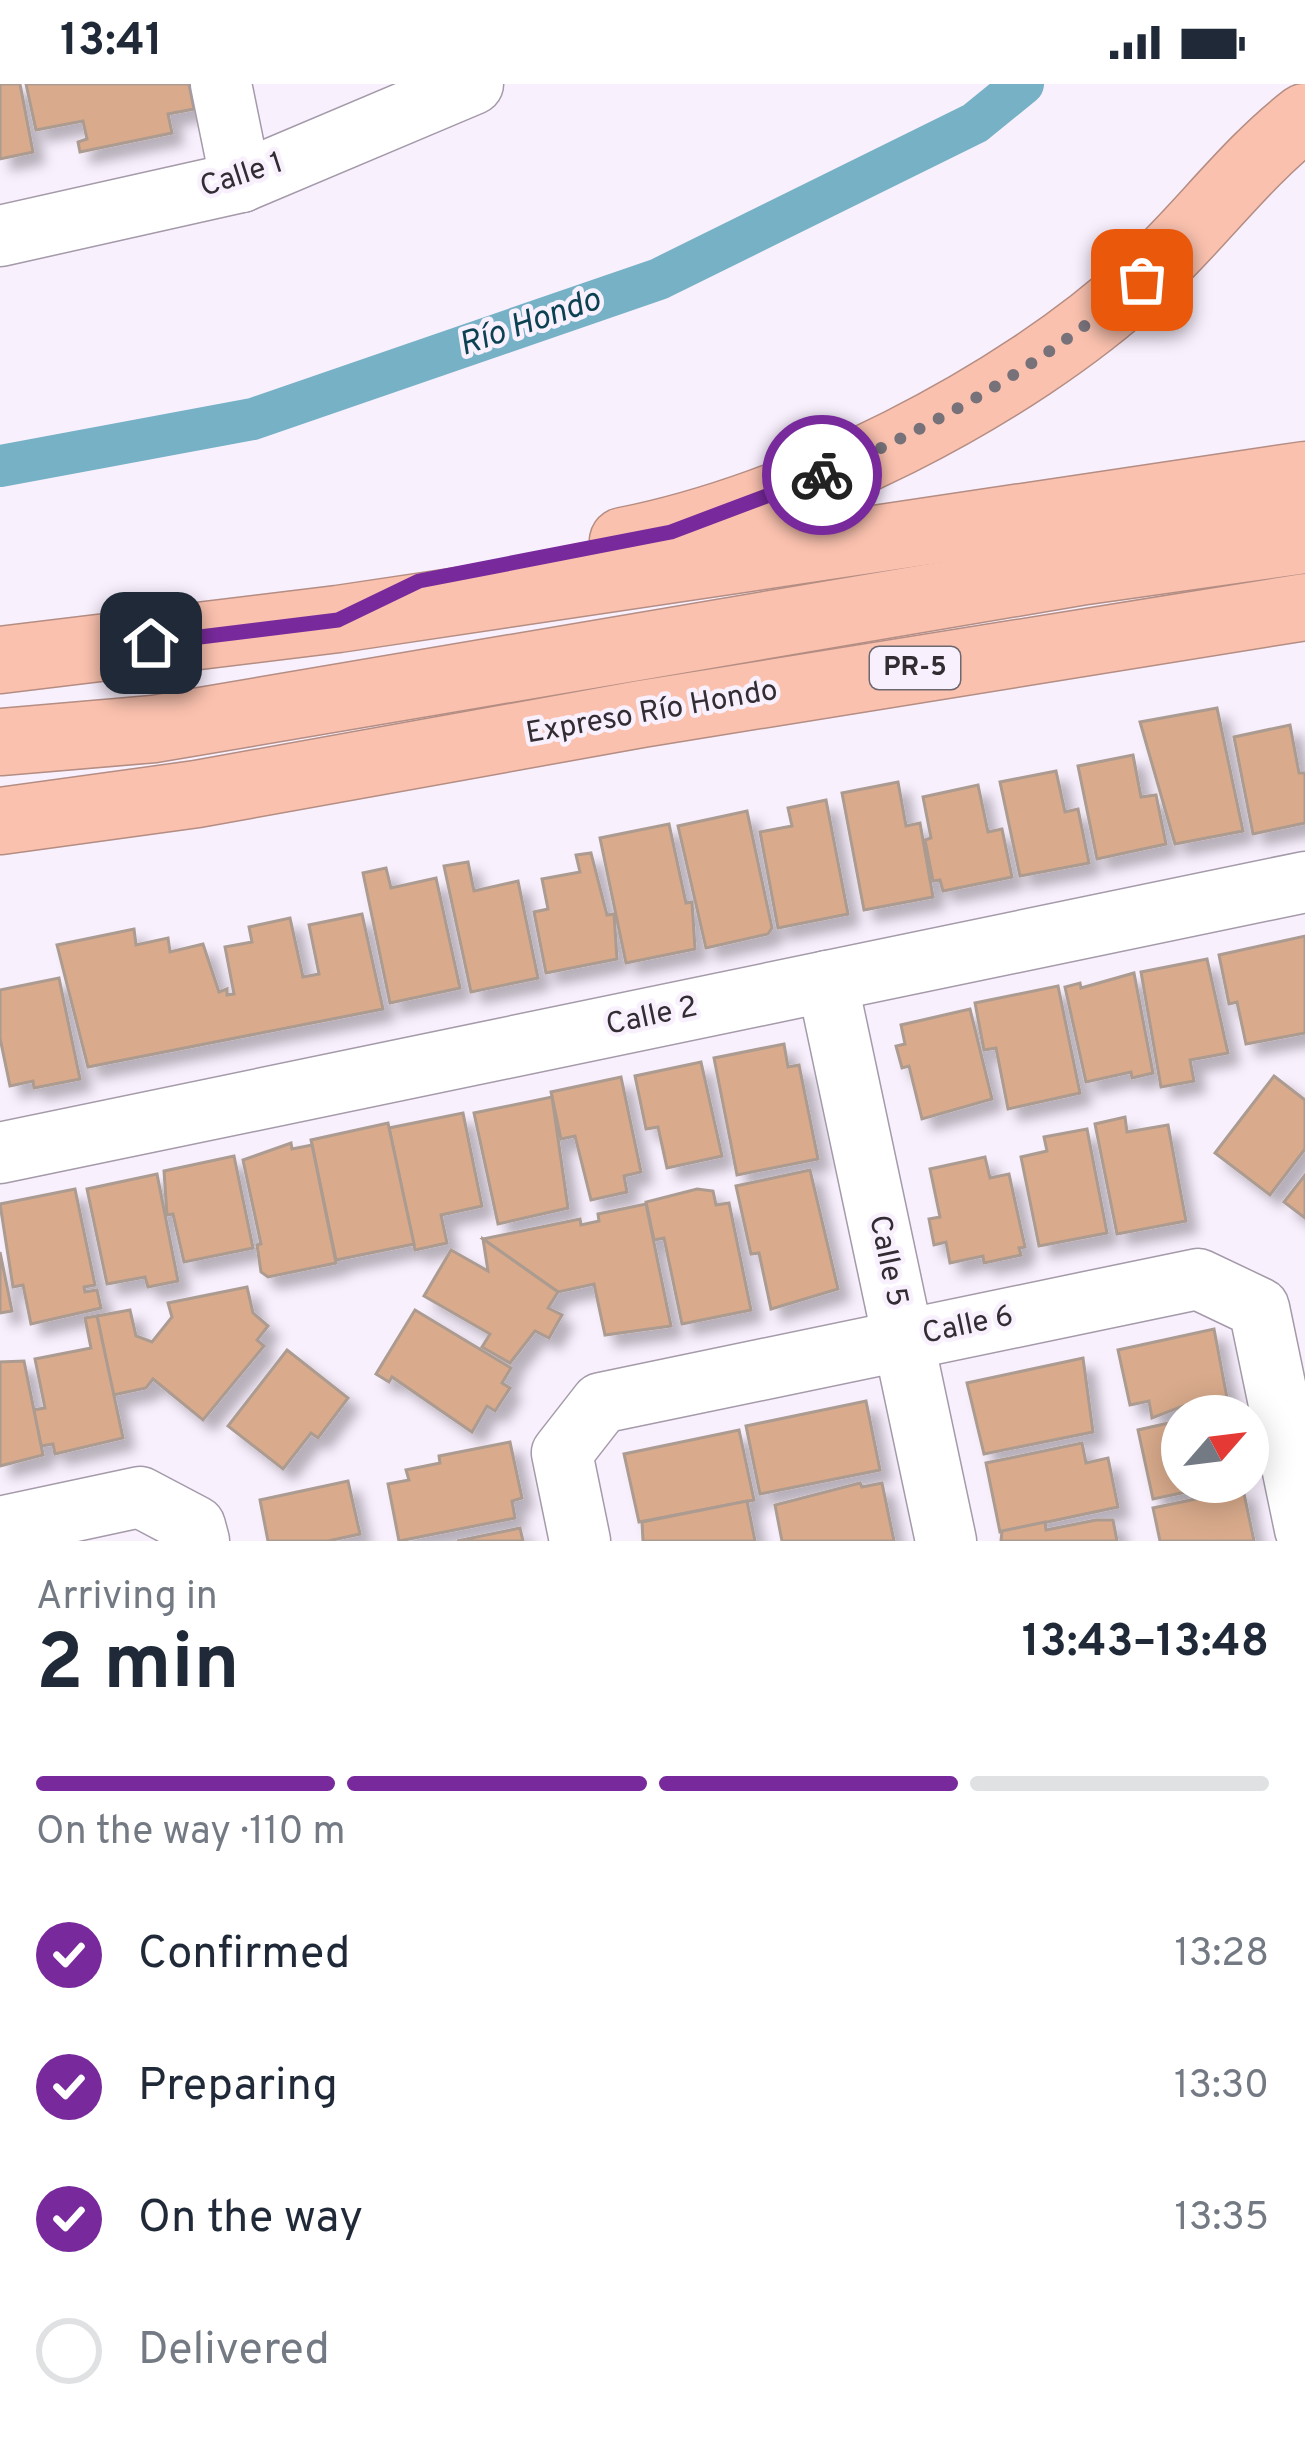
<!DOCTYPE html>
<meta charset="utf-8">
<style>
body{margin:0;font-family:Overpass,sans-serif;background:#f6f6f7;color:#1f2937;height:100vh;display:flex;flex-direction:column;font-size:45px;white-space:nowrap}
*{box-sizing:border-box;margin:0}
p{font-size:39px;color:#747a83}
.icon{flex:none;width:66px;height:66px;fill:none;stroke:currentColor;stroke-width:2;stroke-linecap:round;stroke-linejoin:round}
.map{position:relative;height:1457px;overflow:hidden}
.panel{display:flex;flex-direction:column;background:#fff;flex:1}
.panel>*{flex:none}
.needle{width:78px;rotate:62deg}
.controls{position:absolute;left:1161px;top:1311px;display:grid;gap:24px}
.controls a{display:grid;place-items:center;width:108px;height:108px;border-radius:50%;background:#fff;box-shadow:0 6px 30px #0003;font-size:60px}
.pin{position:absolute;display:grid;place-items:center;width:102px;height:102px;color:#fff;margin:-51px;border-radius:24px;box-shadow:0 6px 18px #0006}
.courier{position:absolute;display:grid;place-items:center;width:120px;height:120px;margin:-60px;border:9px solid #782a9c;border-radius:50%;background:#fff;color:#222;box-shadow:0 3px 15px #0007}
.summary em{font-style:normal;font-weight:700}
.summary div{display:flex;flex-direction:column-reverse}
.summary{display:flex;align-items:center;justify-content:space-between;height:204px;padding:0 36px}
h1{font-size:78px;font-weight:700;line-height:90px}
.bar{display:grid;grid-template-columns:repeat(4,1fr);gap:18px 12px;align-content:center;height:144px;padding:0 36px}
.bar i{height:15px;border-radius:9px;background:#e0e1e3}
.bar .current{background:#782a9c}
.bar p{grid-column:span 4}
ol{padding:0 36px;list-style:none}
li{display:flex;align-items:center;gap:36px;height:132px}
li p{margin-inline-start:auto}
li .icon{padding:12px;border-radius:50%;background:#782a9c;color:#fff;stroke-width:4}
li:last-child{color:#747a83}
li i{width:66px;height:66px;border:6px solid #e0e1e3;border-radius:50%}
.status{display:flex;justify-content:space-between;align-items:center;height:84px;padding:0 60px;background:#fff;direction:ltr}
.status svg{height:33px;fill:currentColor}
.map>svg:first-child{display:block}
.lines{fill:none;stroke-linecap:round;stroke-linejoin:round}
.canal{stroke:#76b1c6;stroke-width:42}
.building{fill:#d9ab8c;stroke:#ac9b90;stroke-width:3;filter:url(#shadow)}
.minor-casing{stroke:#a49aa9;stroke-width:63}
.highway-casing{stroke:#b48d83;stroke-width:69}
.minor{stroke:#fff;stroke-width:60}
.highway{stroke:#fac1ae;stroke-width:66}
.done{stroke:#77717a;stroke-width:12;stroke-dasharray:0 21.6}
.route{stroke:#782a9c;stroke-width:15}
.labels{text-anchor:middle;dominant-baseline:central;stroke-width:9;stroke-linejoin:round;paint-order:stroke}
.shield{fill:#f9f0fe;stroke:#6d6870;stroke-width:3}
.shield-label{font-size:27px;font-weight:bold;fill:#312d33}
.street-label{font-size:30px;fill:#312d33;stroke:#f9f0fe}
.water-label{font-size:33px;font-style:italic;fill:#0b4151;stroke:#f9f0fe}
</style>
<div class="status"><b>13:41</b><svg viewBox="0 0 49 12"><path d="M0 12V9h3v3zM5 12V6h3v6zM10 12V3h3v9zM15 12V0h3v12zM26 1h20v11H26zM47 4h2v5h-2z"/></svg></div>
<div class="map">
<svg width="1305" height="1457" viewBox="0 0 1305 1457">
<defs>
<filter id="shadow"><feDropShadow dx="11" dy="11" stdDeviation="6" flood-color="#0004"/></filter>
</defs>
<rect width="100%" height="100%" fill="#f9f0fe"/>
<g class="lines">
<polyline class="canal" points="0,382 253,335 659,195 975,39 1023,0"/>
</g>
<g class="building">
<polygon points="0,0 20,0 33,68 0,75"/>
<polygon points="26,0 189,0 194,25 168,30 172,49 80,68 78,58 87,55 83,37 36,46"/>
<polygon points="1217,624 1243,747 1175,760 1140,638"/>
<polygon points="1290,641 1299,689 1305,689 1305,739 1253,750 1234,653"/>
<polygon points="1133,671 1141,713 1156,711 1166,760 1097,775 1078,682"/>
<polygon points="1056,687 1065,728 1078,725 1089,779 1020,792 1000,698"/>
<polygon points="898,698 906,742 920,739 933,813 864,826 842,709"/>
<polygon points="978,701 988,748 1002,745 1012,793 943,807 940,796 933,797 925,756 931,754 923,713"/>
<polygon points="826,716 848,830 778,844 760,748 792,742 788,724"/>
<polygon points="747,727 772,844 768,850 706,864 678,742"/>
<polygon points="669,740 686,819 692,818 695,865 626,879 600,754"/>
<polygon points="591,769 607,831 614,830 617,875 546,889 534,828 548,825 542,795 580,788 576,771"/>
<polygon points="468,778 474,807 518,797 538,894 471,908 444,782"/>
<polygon points="386,784 391,804 436,794 460,904 390,919 363,789"/>
<polygon points="362,830 383,925 88,983 57,861 134,845 136,861 168,854 170,868 203,860 219,908 227,905 227,911 234,910 225,863 252,858 249,843 290,834 303,893 319,890 309,841"/>
<polygon points="1305,852 1305,949 1246,960 1237,918 1229,920 1219,871"/>
<polygon points="1207,875 1228,969 1190,976 1194,997 1161,1003 1141,888"/>
<polygon points="1134,889 1153,989 1132,994 1131,988 1086,998 1065,903 1080,899 1081,904"/>
<polygon points="59,894 80,995 34,1004 33,997 10,1002 0,954 0,906"/>
<polygon points="1058,902 1080,1009 1008,1025 996,964 984,966 975,919"/>
<polygon points="970,925 992,1015 922,1035 909,982 902,984 896,962 905,960 901,941"/>
<polygon points="784,960 788,983 799,981 818,1075 737,1091 714,974"/>
<polygon points="701,978 722,1072 667,1084 658,1043 646,1045 635,992"/>
<polygon points="1274,992 1305,1016 1305,1065 1270,1111 1215,1069"/>
<polygon points="621,993 641,1088 624,1092 627,1108 591,1116 575,1052 561,1055 551,1008"/>
<polygon points="552,1013 568,1124 498,1140 474,1029"/>
<polygon points="463,1029 482,1122 441,1131 447,1159 415,1166 389,1044"/>
<polygon points="1125,1033 1127,1048 1168,1041 1186,1137 1117,1150 1095,1040"/>
<polygon points="388,1039 414,1160 336,1176 311,1056"/>
<polygon points="1087,1045 1107,1149 1039,1162 1021,1073 1047,1067 1044,1053"/>
<polygon points="291,1059 292,1065 312,1061 336,1179 268,1193 261,1188 257,1161 261,1160 243,1076"/>
<polygon points="234,1072 253,1164 184,1178 173,1130 167,1131 164,1087"/>
<polygon points="985,1073 990,1094 1009,1090 1025,1163 1019,1164 1021,1171 984,1179 983,1172 950,1179 946,1158 934,1161 929,1135 940,1133 930,1085"/>
<polygon points="810,1086 838,1205 771,1225 759,1169 751,1170 736,1102"/>
<polygon points="157,1090 178,1197 148,1203 145,1193 107,1200 87,1105"/>
<polygon points="1305,1091 1305,1134 1284,1118"/>
<polygon points="75,1105 95,1201 84,1203 85,1208 97,1206 101,1224 31,1240 23,1201 13,1203 0,1120"/>
<polygon points="697,1105 713,1107 716,1121 729,1119 751,1226 682,1240 664,1154 654,1156 646,1118"/>
<polygon points="646,1120 671,1242 605,1251 594,1200 558,1208 483,1155 580,1135 581,1141 599,1137 598,1130"/>
<polygon points="483,1155 558,1208 548,1224 562,1231 549,1254 535,1247 510,1279 482,1263 490,1250 424,1212 451,1166 488,1187"/>
<polygon points="0,1168 12,1227 0,1229"/>
<polygon points="247,1203 253,1229 268,1242 257,1256 264,1262 203,1336 153,1295 146,1304 113,1311 97,1232 130,1226 136,1252 152,1258 172,1233 168,1219"/>
<polygon points="415,1226 511,1284 502,1299 510,1304 495,1327 487,1322 472,1348 392,1293 389,1298 376,1290"/>
<polygon points="97,1232 123,1354 55,1370 53,1360 41,1362 33,1326 45,1324 35,1275 91,1264 85,1234"/>
<polygon points="1214,1245 1228,1319 1184,1328 1183,1322 1152,1334 1149,1317 1130,1321 1118,1266"/>
<polygon points="287,1266 348,1314 318,1354 311,1349 283,1385 228,1342"/>
<polygon points="1083,1274 1093,1348 984,1370 967,1299"/>
<polygon points="24,1277 43,1371 0,1382 0,1278"/>
<polygon points="866,1317 880,1386 760,1410 746,1342"/>
<polygon points="1182,1336 1182,1398 1234,1398 1153,1415 1138,1346"/>
<polygon points="739,1346 754,1416 639,1438 624,1370"/>
<polygon points="510,1358 522,1414 512,1417 515,1434 399,1457 388,1400 409,1396 406,1386 440,1379 439,1372"/>
<polygon points="1082,1359 1086,1379 1108,1374 1118,1423 1000,1448 986,1379"/>
<polygon points="348,1397 360,1450 328,1457 268,1457 260,1416"/>
<polygon points="860,1399 862,1403 882,1399 894,1457 782,1457 775,1421"/>
<polygon points="1243,1405 1254,1457 1160,1457 1153,1424"/>
<polygon points="747,1417 755,1457 643,1457 642,1438"/>
<polygon points="1096,1436 1113,1436 1117,1457 1001,1457 1002,1447 1045,1438 1046,1446"/>
<polygon points="520,1444 523,1457 457,1457"/>
</g>
<g class="lines">
<g class="minor-casing">
<g id="minor">
<polyline points="221,0 241,98"/>
<polyline points="0,152 241,98 473,0"/>
<polyline points="827,897 946,1457"/>
<polyline points="0,1069 1305,798"/>
<polyline points="0,1443 140,1413 195,1442 199,1457"/>
<polyline points="580,1457 562,1369 601,1319 1198,1195 1259,1224 1305,1445"/>
</g>
</g>
<g class="highway-casing">
<g id="highway">
<path d="M623 457C796 423 1013 315 1143 195 1199 144 1245 79 1305 33"/>
<polyline points="0,576 338,535 1305,391"/>
<polyline points="0,658 154,645 1085,487 1305,456"/>
<polyline points="0,737 197,710 641,630 1305,523"/>
</g>
</g>
<use href="#minor" class="minor"/>
<use href="#highway" class="highway"/>
</g>
<g class="lines">
<path class="done" d="M822 391C939 340 1044 280 1142 196"/>
<polyline class="route" points="151,559 338,536 419,497 671,448 822,391"/>
</g>
<g class="labels">
<rect class="shield" x="870" y="563" width="90" height="42" rx="9"/>
<g class="shield-label">
<text x="915" y="584">PR-5</text>
</g>
<g class="street-label">
<text transform="translate(242 92) rotate(-18)">Calle 1</text>
<text transform="translate(652 629) rotate(-10)">Expreso Río Hondo</text>
<text transform="translate(652 933) rotate(-12)">Calle 2</text>
<text transform="translate(887 1177) rotate(78)">Calle 5</text>
<text transform="translate(968 1242) rotate(-12)">Calle 6</text>
</g>
<g class="water-label">
<text transform="translate(530 240) rotate(-19)">Río Hondo</text>
</g>
</g>
</svg>
<div class="controls">
<a><svg class="needle" viewBox="-14 -14 28 28"><path d="M0-13l5 13h-10z" fill="#e53935"/><path d="M0 13l5-13h-10z" fill="#747a83"/></svg></a>
</div>
<div class="pin" style="left:1142px;top:196px;background:#ea580c"><svg class="icon" aria-label="bag" viewBox="0 0 24 24"><path d="M5 8h14l-1 12H6zM9 8a3 3 0 0 1 6 0"/></svg></div>
<div class="pin" style="left:151px;top:559px;background:#1f2937"><svg class="icon" aria-label="home" viewBox="0 0 24 24"><path d="M3 11l9-7 9 7M6 9v11h12V9"/></svg></div>
<div class="courier" style="left:822px;top:391px"><svg class="icon" aria-label="bike" viewBox="0 0 24 24"><circle cx="6" cy="16" r="4"/><circle cx="18" cy="16" r="4"/><path d="M6 16l4-8h5l3 8M10 8l3 8H6M13 5h3"/></svg></div>
</div>
<section class="panel">
<div class="summary"><div><h1>2 min</h1><p>Arriving in</p></div><em>13:43–13:48</em></div>
<div class="bar"><i class="current"></i><i class="current"></i><i class="current"></i><i></i><p>On the way · 110 m</p></div>
<ol>
<li><svg class="icon" aria-label="check" viewBox="0 0 24 24"><path d="M5 12l5 5 9-10"/></svg>Confirmed<p>13:28</p></li>
<li><svg class="icon" aria-label="check" viewBox="0 0 24 24"><path d="M5 12l5 5 9-10"/></svg>Preparing<p>13:30</p></li>
<li><svg class="icon" aria-label="check" viewBox="0 0 24 24"><path d="M5 12l5 5 9-10"/></svg>On the way<p>13:35</p></li>
<li><i></i>Delivered</li>
</ol>
</section>
